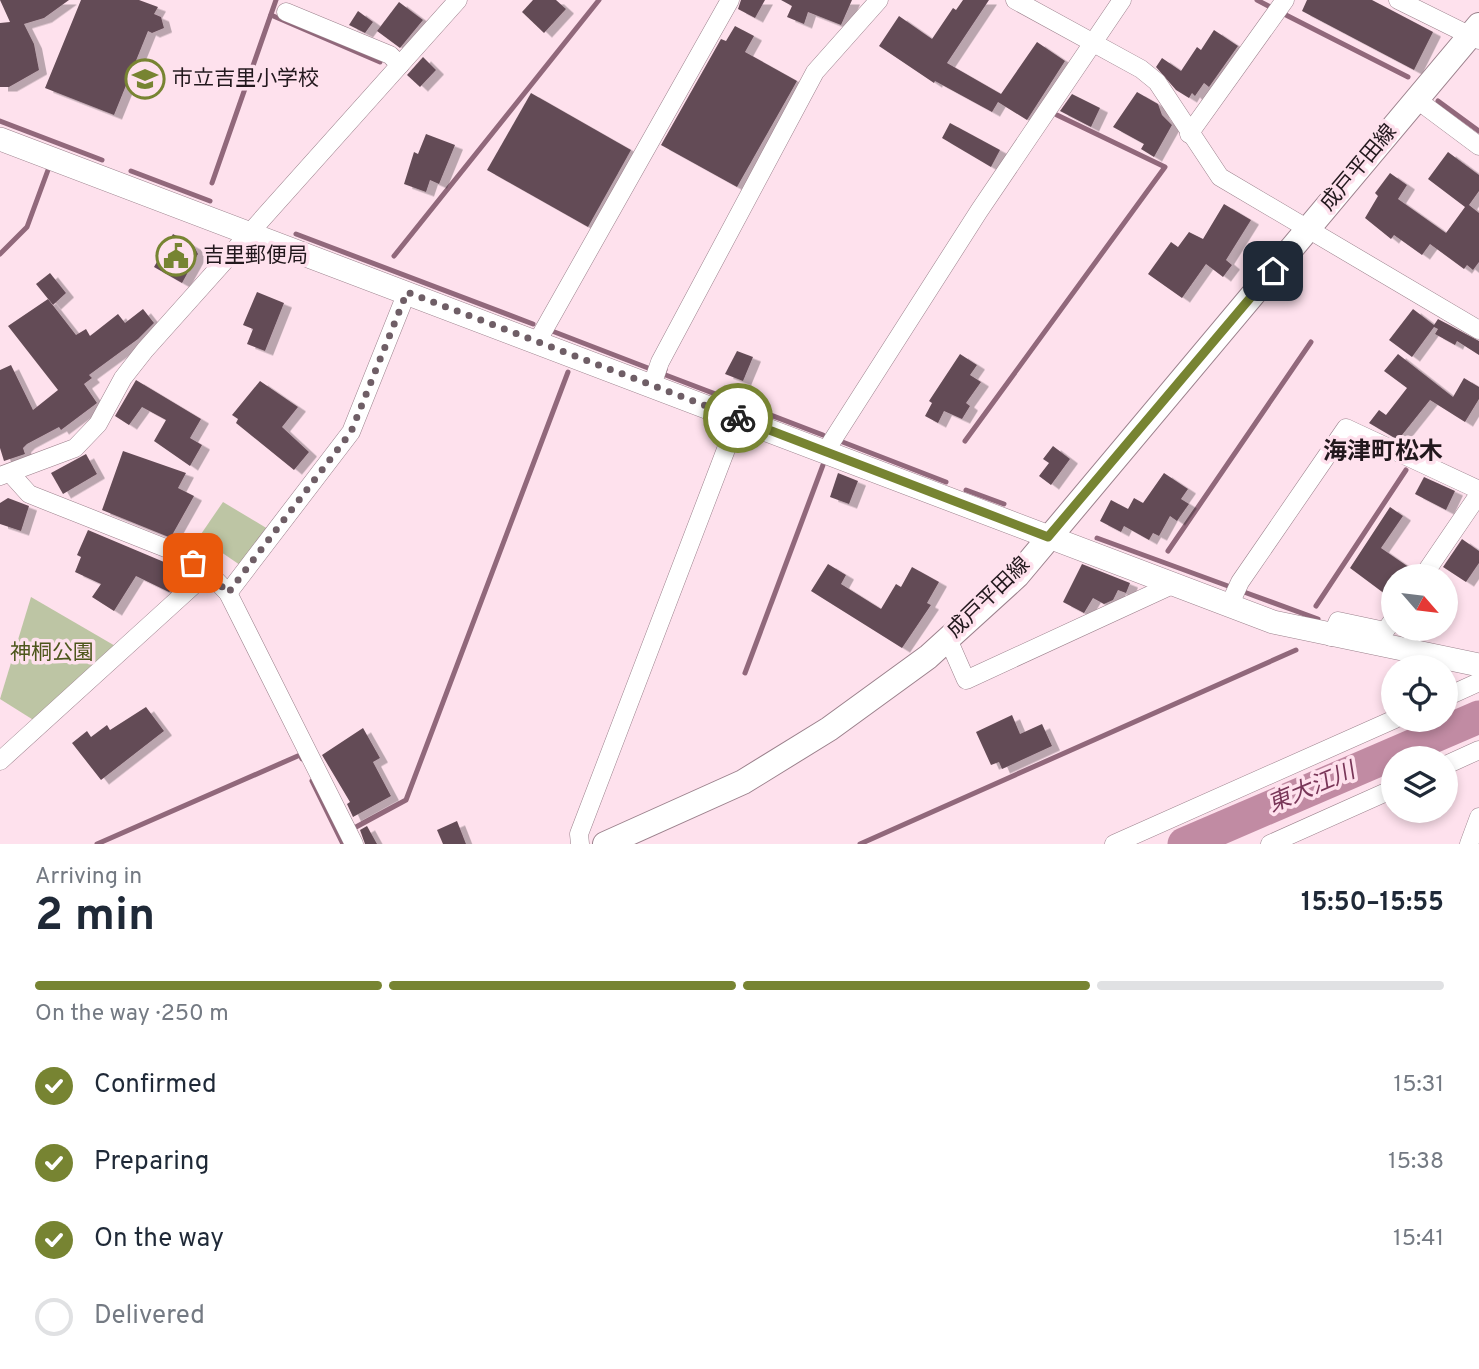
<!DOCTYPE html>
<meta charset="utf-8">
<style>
body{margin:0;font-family:Overpass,"Noto Sans JP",sans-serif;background:#f6f6f7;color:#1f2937;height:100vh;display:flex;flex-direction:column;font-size:26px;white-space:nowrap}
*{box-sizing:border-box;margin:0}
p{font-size:23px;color:#747a83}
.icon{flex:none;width:38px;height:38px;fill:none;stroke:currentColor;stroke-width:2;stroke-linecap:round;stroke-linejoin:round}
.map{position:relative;height:844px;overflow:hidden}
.drawer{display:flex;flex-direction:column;background:#fff;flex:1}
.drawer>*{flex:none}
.needle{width:46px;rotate:118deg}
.tools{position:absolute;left:1381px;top:564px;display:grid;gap:14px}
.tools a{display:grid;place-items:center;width:77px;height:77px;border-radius:50%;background:#fff;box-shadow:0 4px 10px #0003;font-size:35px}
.pin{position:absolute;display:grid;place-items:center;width:60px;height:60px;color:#fff;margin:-30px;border-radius:14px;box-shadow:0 4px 10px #0006}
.courier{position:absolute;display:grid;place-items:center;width:70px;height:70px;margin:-35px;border:5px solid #778432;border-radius:50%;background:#fff;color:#222;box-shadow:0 2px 9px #0007}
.headline em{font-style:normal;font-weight:700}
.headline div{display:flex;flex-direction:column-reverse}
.headline{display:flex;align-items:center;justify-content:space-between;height:119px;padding:0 35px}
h1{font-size:46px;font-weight:700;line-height:52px}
.bar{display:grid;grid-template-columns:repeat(4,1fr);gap:10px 7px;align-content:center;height:84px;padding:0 35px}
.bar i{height:9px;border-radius:5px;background:#e0e1e3}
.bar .current{background:#778432}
.bar p{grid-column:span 4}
ol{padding:0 35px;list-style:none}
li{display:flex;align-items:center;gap:21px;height:77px}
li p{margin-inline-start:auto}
li .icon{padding:7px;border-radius:50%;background:#778432;color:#fff;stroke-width:4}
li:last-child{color:#747a83}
li i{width:38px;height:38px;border:4px solid #e0e1e3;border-radius:50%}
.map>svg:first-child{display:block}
.green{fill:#bdc5a4}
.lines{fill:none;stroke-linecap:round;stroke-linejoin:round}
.stream{stroke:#91687b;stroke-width:5}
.river{stroke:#c18ba3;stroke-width:33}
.building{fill:#644c56;filter:url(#shadow)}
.minor-casing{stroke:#9b818c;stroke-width:19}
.tertiary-casing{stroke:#9b818c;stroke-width:24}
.secondary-casing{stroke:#9b818c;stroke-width:26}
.minor{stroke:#fff;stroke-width:18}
.tertiary{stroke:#fff;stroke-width:23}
.secondary{stroke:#fff;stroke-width:24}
.done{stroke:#6f5e66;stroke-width:7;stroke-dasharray:0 12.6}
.route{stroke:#778432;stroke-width:9}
.labels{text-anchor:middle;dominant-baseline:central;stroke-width:7;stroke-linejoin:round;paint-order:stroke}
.poi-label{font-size:21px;fill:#22181d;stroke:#fee1ed;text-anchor:start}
.street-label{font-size:21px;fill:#22181d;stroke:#fee1ed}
.park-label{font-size:21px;fill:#4d561b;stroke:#fee1ed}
.water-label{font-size:23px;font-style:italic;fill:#793658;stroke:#fee1ed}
.quarter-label{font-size:24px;font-weight:bold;fill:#22181d;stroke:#fee1ed}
</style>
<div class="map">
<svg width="1479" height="844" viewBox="0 0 1479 844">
<defs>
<filter id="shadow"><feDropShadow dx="8" dy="4.5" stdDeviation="0" flood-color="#0004"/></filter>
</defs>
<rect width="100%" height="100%" fill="#fee1ed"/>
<g class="green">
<polygon points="223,502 268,529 240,565 199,537"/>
<polygon points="31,597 117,647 35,721 0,699"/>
</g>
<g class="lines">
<g class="stream">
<polyline points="1257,0 1274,9"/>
<polyline points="1284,14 1408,77"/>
<polyline points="271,15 380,62"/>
<polyline points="1438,101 1479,131"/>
<polyline points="0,121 102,160"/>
<polyline points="131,171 210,201"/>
<polyline points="212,183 276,0"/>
<polyline points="296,234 533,324"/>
<polyline points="0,254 27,227 48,170"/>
<polyline points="394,256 599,0"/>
<polyline points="552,331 648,368"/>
<polyline points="665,370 663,374 823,435"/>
<polyline points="840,441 946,482"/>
<polyline points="965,441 1165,167 1057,115"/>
<polyline points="966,490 1004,504"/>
<polyline points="1097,538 1228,586"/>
<polyline points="1168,551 1311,342"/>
<polyline points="1244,592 1318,619"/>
<polyline points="1316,606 1406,470"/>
<polyline points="745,673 823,465"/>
<polyline points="312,781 343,844"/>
<polyline points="356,827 406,800 568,372"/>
<polyline points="97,844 300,755 302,759"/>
<polyline points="860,844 1296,650"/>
</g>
<polyline class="river" points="1184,844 1479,717"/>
</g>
<g class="building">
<polygon points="0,0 69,0 44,18 24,24 34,44 39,70 9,87 0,87 0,23 10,22"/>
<polygon points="81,0 139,0 158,7 154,14 161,17 164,28 152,33 148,31 114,115 45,88"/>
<polygon points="533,0 556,0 566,9 544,33 522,12"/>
<polygon points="741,0 765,0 755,18 738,9"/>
<polygon points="781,0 852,0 841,25 808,12 804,24 787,17 792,6"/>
<polygon points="963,0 989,0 947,63 1001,94 1037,42 1065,61 1027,120 998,102 992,112 935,81 934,83 879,46 899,16 932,39 953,8 956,10"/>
<polygon points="1307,0 1372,0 1433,32 1414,70 1302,11"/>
<polygon points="399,2 423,20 400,48 377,31"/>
<polygon points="358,11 373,22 365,33 349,25"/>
<polygon points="735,26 754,36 745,52 797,81 737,187 661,145 721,39 726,41"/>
<polygon points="1214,30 1238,46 1209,87 1204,83 1195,96 1192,93 1189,98 1176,90 1156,67 1162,58 1181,71 1197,47 1201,50"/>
<polygon points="423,57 436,70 420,87 407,75"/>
<polygon points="1137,92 1158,104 1162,115 1172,125 1154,157 1141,149 1144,144 1113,127"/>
<polygon points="531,93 631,150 588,227 487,170"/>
<polygon points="1072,94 1100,108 1091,127 1060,111"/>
<polygon points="950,123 1000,150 991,167 942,138"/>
<polygon points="426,134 455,145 439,184 430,180 426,192 404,184 414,152 418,154"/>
<polygon points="1448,152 1479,175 1479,191 1469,205 1479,213 1479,262 1473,270 1467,265 1464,269 1430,244 1422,255 1394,235 1391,239 1365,218 1378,196 1375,193 1390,173 1407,185 1398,199 1446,233 1465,207 1428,179"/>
<polygon points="1224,204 1251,220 1226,260 1232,265 1223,277 1206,264 1182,298 1148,274 1171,242 1178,247 1189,232 1203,239"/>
<polygon points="173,234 194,246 198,254 182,283 154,267"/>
<polygon points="50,273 66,293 53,305 36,284"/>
<polygon points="257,292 284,303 265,351 247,344 253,329 243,325"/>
<polygon points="48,299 76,335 86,329 90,336 118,314 125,323 143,309 154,323 138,339 89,375 92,378 84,384 97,403 61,430 59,427 27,444 23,448 25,454 4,461 0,448 0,370 11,365 33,410 58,390 8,326"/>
<polygon points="1413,309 1434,325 1438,319 1479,341 1479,355 1457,341 1455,345 1435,334 1438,329 1434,327 1412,357 1389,340"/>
<polygon points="737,351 753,357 743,381 725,374"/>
<polygon points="960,354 977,365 970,375 981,382 966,403 970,406 962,419 944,411 938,423 925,416 932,403 929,401"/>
<polygon points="1398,354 1453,397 1464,378 1479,387 1479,399 1465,422 1430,400 1398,440 1369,423 1379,410 1386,415 1407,388 1384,371"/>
<polygon points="136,380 201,419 190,438 202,445 190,466 154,441 166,420 142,407 129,425 115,416"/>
<polygon points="260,381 298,407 282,427 309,452 294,470 236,423 238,419 232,415"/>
<polygon points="1053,446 1070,459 1051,485 1039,476 1049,463 1043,459"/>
<polygon points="123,451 186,473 178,488 194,496 171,537 176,540 102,510"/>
<polygon points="86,454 97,474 63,494 51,473"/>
<polygon points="838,473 858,481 849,504 830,497"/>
<polygon points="1164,473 1188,489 1181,499 1189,504 1177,521 1170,516 1159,536 1153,533 1149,540 1124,526 1121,532 1100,521 1111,500 1128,509 1134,498 1143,503"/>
<polygon points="1424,477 1455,491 1446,510 1415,494"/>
<polygon points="8,498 29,506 21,531 0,524 0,503"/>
<polygon points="1390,507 1403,516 1381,548 1413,570 1412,576 1393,576 1393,600 1350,568"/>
<polygon points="88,530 183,570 180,582 169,592 136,576 114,611 92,597 101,584 75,572 81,557 77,555"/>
<polygon points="1462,539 1479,551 1479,563 1466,582 1443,567"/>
<polygon points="828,564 846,575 841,584 881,609 896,584 901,587 912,567 939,582 927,603 931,605 902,648 811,591"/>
<polygon points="1082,564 1130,583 1126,593 1118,590 1113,600 1104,604 1093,598 1084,613 1063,602"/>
<polygon points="146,707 164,731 101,780 72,743 87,731 91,737 107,725 110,730"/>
<polygon points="1012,715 1020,734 1042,724 1052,746 1002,769 999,762 991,765 976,732"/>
<polygon points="363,728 380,758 373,762 391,796 353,817 347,804 350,802 322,755"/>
<polygon points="457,821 466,844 443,844 437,830"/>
<polygon points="367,826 377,844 365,844 360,830"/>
</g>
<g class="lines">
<g class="minor-casing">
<g id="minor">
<polyline points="1015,0 1141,69 1157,82 1220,177 1479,330"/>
<polyline points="1398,0 1479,40"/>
<polyline points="286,12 390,55 400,65"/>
<polyline points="1416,99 1479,146"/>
<polyline points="1189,134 1285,0"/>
<polyline points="537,342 730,0"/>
<polyline points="652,385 660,362 815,72 879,0"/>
<polyline points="825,452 979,211 1122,0"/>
<polyline points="11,474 29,494 178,553 208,572 228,593 354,844"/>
<polyline points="0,476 75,448 98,424 123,378 145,350 458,0"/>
<polyline points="1423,576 1479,494"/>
<polyline points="228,593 351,432 407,292"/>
<polyline points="1229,606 1240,582 1346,428 1479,490"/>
<polyline points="1331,637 1338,621 1385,631 1393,620"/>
<polyline points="948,639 966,680 1172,585"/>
<polyline points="1446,697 1479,682"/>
<polyline points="0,761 208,572"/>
<polyline points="1446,765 1479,750"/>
<polyline points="580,844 579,834 738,418"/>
<polyline points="1114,844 1395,719"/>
<polyline points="1270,844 1393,789"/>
<polyline points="1469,844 1479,817"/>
</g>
</g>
<g class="tertiary-casing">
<polyline id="tertiary" points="0,139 1273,622 1479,665"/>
</g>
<g class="secondary-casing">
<polyline id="secondary" points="605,844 743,782 829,729 928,657 1017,576 1479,25"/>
</g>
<use href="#minor" class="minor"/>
<use href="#tertiary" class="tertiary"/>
<use href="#secondary" class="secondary"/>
</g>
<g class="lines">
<polyline class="done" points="193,563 208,572 228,593 351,432 407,292 738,418"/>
<polyline class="route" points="738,418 1048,537 1273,271"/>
</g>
<defs>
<g id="school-ring" transform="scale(2.0125)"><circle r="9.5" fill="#fee1ed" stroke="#778432" stroke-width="1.5"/><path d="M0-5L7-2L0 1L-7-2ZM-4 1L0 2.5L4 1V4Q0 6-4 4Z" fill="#778432"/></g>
<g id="civic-ring" transform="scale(2.0125)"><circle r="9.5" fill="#fee1ed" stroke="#778432" stroke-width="1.5"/><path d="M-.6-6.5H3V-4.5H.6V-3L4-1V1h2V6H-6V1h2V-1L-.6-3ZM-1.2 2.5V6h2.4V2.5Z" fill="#778432"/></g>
</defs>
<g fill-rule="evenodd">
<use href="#school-ring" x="145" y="79"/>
<use href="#civic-ring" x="176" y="256"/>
</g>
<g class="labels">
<g class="poi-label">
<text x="172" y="79">市立吉里小学校</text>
<text x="203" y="256">吉里郵便局</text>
</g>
<g class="street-label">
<text transform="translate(1359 168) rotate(-50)">成戸平田線</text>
<text transform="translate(989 598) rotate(-44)">成戸平田線</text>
</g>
<g class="park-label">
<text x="52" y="653">神桐公園</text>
</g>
<g class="water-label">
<text transform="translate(1312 789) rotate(-23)">東大江川</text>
</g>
<g class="quarter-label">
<text x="1383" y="453">海津町松木</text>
</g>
</g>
</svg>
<div class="tools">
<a><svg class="needle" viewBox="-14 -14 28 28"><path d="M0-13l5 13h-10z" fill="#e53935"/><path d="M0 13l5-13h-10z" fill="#747a83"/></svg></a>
<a><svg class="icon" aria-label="locate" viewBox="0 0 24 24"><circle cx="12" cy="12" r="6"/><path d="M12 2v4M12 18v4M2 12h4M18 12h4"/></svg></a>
<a><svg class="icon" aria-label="layers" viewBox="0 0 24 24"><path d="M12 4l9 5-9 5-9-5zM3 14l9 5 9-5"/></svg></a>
</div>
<div class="pin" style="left:193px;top:563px;background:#ea580c"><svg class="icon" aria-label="bag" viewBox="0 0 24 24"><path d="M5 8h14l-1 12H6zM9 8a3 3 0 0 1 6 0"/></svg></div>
<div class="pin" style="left:1273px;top:271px;background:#1f2937"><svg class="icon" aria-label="home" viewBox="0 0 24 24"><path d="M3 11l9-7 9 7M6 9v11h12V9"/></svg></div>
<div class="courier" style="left:738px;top:418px"><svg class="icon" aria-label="bike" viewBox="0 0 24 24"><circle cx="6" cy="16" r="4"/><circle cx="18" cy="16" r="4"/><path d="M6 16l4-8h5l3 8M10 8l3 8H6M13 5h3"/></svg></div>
</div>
<section class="drawer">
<div class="headline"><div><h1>2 min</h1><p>Arriving in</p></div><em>15:50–15:55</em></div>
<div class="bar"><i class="current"></i><i class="current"></i><i class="current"></i><i></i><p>On the way · 250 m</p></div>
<ol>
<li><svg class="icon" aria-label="check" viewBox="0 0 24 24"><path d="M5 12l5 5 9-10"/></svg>Confirmed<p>15:31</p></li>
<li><svg class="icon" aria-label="check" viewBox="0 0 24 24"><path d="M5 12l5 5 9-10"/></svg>Preparing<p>15:38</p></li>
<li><svg class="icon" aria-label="check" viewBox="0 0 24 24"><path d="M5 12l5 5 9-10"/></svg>On the way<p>15:41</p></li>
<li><i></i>Delivered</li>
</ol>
</section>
